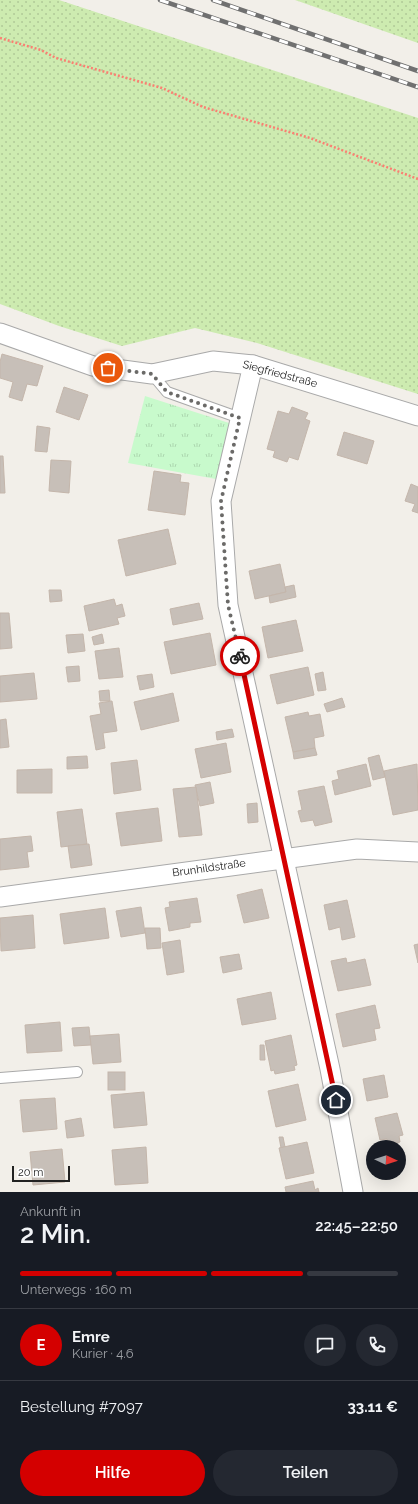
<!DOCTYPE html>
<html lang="de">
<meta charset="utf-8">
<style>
body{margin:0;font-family:Raleway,sans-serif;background:#242831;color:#f1f3f6;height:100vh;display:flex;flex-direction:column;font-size:15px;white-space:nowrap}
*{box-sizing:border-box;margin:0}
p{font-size:13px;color:#9ea1a6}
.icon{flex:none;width:22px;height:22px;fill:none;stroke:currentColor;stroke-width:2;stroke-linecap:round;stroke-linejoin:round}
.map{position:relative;height:1192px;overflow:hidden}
.panel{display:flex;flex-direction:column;background:#171b24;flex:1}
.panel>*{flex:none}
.needle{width:26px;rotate:94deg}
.controls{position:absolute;left:366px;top:1140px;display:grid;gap:8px}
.controls a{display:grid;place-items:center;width:40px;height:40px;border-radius:50%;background:#171b24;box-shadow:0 4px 16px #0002;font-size:20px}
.scale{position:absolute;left:12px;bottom:10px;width:58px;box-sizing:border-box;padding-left:4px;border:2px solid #222;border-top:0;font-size:11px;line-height:14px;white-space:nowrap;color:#222;-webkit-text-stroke:3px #fff;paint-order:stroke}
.pin{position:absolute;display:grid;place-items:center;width:34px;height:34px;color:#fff;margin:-17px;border:2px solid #fff;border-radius:50%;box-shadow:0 1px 4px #0007}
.courier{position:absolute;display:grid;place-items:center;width:40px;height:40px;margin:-20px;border:3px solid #d40000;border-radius:50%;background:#fff;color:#222;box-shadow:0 1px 5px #0007}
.head em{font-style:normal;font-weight:600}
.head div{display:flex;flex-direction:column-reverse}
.head{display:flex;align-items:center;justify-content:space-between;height:68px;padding:0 20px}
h1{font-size:26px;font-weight:600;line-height:30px}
.bar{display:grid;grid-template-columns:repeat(4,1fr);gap:6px 4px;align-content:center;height:48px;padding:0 20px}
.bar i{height:5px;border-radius:3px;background:#363941}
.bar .on{background:#d40000}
.bar p{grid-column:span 4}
.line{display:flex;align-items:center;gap:10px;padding:0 20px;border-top:1px solid #363941}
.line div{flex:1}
.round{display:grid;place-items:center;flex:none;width:42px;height:42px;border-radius:21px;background:#242831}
.cta{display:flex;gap:8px;margin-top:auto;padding:8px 20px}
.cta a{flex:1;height:46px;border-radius:24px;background:#d40000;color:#fff;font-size:16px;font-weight:600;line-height:46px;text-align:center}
.cta a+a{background:#242831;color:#f1f3f6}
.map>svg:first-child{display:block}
.grass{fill:url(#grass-dots)}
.park{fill:url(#park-tufts)}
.building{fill:#c7bfb8;stroke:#c4b6ab}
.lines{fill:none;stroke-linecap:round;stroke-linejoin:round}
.service-casing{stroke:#a9a9a9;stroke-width:12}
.minor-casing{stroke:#a9a9a9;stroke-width:21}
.path{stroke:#fa8072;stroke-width:2.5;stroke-dasharray:2 2;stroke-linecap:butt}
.service{stroke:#fff;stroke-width:10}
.minor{stroke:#fff;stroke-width:19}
.rail-casing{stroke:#707070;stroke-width:4.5}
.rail{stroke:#fff;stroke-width:3;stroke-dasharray:9;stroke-linecap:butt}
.done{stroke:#6b6a68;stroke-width:4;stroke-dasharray:0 7.2}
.route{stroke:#d40000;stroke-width:5}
.labels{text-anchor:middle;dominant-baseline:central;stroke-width:4;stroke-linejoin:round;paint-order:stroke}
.street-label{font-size:11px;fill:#222;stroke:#fff}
</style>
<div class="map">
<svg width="418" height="1192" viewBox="0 0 418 1192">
<defs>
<pattern id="grass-dots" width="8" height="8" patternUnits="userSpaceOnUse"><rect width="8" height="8" fill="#cdebb0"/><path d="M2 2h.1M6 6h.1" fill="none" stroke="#b0c997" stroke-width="1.8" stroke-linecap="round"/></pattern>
<pattern id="park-tufts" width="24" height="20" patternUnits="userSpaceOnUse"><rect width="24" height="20" fill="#c8facc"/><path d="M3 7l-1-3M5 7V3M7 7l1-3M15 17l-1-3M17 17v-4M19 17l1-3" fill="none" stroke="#acd6af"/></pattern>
</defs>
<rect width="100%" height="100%" fill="#f2efe9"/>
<g class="grass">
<polygon points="0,0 59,0 418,118 418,394 257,343 195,328 122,346 59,326 0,304"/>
<polygon points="295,0 418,0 418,43"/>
</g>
<polygon class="park" points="145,396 229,423 216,479 128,463"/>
<g class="building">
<polygon points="2,354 43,366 37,386 27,384 22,401 9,397 13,382 0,378 0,362"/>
<polygon points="64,387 88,395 79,420 56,412"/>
<polygon points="292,407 308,413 305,419 310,421 298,460 289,457 287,462 273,457 275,451 267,449 278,411 289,414"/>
<polygon points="37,426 50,428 47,452 35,451"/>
<polygon points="344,432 374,441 367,464 337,455"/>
<polygon points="0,456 3,456 5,493 0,493"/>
<polygon points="51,460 71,461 69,493 49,491"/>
<polygon points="154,471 181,475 180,482 189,483 185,515 148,510"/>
<polygon points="411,484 418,487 418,513 412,511 415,504 405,501"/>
<polygon points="168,529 176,564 126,576 118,540"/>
<polygon points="280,564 286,592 255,599 249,571"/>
<polygon points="294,585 296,597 270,603 269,596 286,592 285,587"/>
<polygon points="49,590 61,590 62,601 50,602"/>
<polygon points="114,599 116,606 122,604 125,616 117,618 119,624 89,631 84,606"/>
<polygon points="199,603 203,619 173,625 170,609"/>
<polygon points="0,613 9,613 12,648 0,649"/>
<polygon points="296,620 303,651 268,658 262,627"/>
<polygon points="210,633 216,665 171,674 164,642"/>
<polygon points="83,634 85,651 68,653 66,635"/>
<polygon points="102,634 104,643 94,645 92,637"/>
<polygon points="119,648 123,677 99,679 95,651"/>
<polygon points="79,666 80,681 68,682 66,667"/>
<polygon points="308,667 314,695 277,704 270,675"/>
<polygon points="323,672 326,690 318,691 315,674"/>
<polygon points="34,673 37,699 0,702 0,676"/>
<polygon points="152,674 154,687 140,690 137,676"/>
<polygon points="109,690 110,701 100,701 99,691"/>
<polygon points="173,693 179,721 141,730 134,702"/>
<polygon points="342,698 345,707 327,712 324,704"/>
<polygon points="112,701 117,731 103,733 105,748 96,750 90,716 101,714 99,703"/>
<polygon points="308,712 309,716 320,714 324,736 314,738 315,748 293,752 285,717"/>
<polygon points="6,719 9,747 0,748 0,720"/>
<polygon points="232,729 234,737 217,740 216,732"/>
<polygon points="226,743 231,772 201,778 195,749"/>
<polygon points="315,748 317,755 294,759 293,752"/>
<polygon points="379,755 385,777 373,780 368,758"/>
<polygon points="87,756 88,768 67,769 67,757"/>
<polygon points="137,760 141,790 114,794 111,763"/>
<polygon points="366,764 371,786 335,795 332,781 339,779 337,771"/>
<polygon points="417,764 418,810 393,815 384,771"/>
<polygon points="52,769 52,793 17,793 17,770"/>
<polygon points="210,782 214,803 200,806 195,785"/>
<polygon points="324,786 332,822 315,826 313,820 301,822 298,811 302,810 298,791"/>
<polygon points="196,787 202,835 179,837 173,789"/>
<polygon points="257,803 258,822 248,823 247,804"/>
<polygon points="158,808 162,841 121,846 116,813"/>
<polygon points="82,809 87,844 61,847 57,812"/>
<polygon points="31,836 33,851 27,852 29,867 0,870 0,839"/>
<polygon points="89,844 92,865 71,868 68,846"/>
<polygon points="262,889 269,918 244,923 237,895"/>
<polygon points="197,898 201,922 190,923 190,927 169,931 165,908 170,907 169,902"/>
<polygon points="347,900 355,937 342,940 340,927 329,930 324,905"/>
<polygon points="141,907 145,933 121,937 116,911"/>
<polygon points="105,908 109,938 64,944 60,914"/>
<polygon points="33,915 35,948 1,951 0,918"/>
<polygon points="145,928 160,928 161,948 147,949"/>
<polygon points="180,940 184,972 167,975 162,943"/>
<polygon points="418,944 418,963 414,945"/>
<polygon points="239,954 242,969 223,973 220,957"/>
<polygon points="346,958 347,963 365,959 371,985 338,991 331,961"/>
<polygon points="271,992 276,1019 242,1025 237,999"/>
<polygon points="375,1005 380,1028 374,1029 376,1040 343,1047 336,1014"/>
<polygon points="60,1022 62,1051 27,1053 25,1025"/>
<polygon points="89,1027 91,1045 74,1046 72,1028"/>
<polygon points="119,1034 121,1062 93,1064 90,1036"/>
<polygon points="291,1035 297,1065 294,1066 295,1070 275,1074 274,1070 271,1071 265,1041"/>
<polygon points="260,1045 264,1045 265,1060 260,1060"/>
<rect x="108" y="1072" width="17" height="18"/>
<polygon points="384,1075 388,1097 367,1101 363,1079"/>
<polygon points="298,1084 306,1120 276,1127 268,1091"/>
<polygon points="144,1092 147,1125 114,1128 111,1095"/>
<polygon points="55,1098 57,1129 23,1132 20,1100"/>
<polygon points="397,1113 403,1135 399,1136 400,1142 388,1145 387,1139 380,1140 375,1118"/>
<polygon points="81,1118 84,1136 67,1138 65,1121"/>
<polygon points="279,1137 283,1137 285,1147 281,1148"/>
<polygon points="307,1142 314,1173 286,1179 279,1148"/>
<polygon points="146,1147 148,1183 115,1185 112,1150"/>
<polygon points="62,1149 65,1182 33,1185 30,1152"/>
<polygon points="313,1181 315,1190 318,1188 319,1192 286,1192 285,1187"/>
</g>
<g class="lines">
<g class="service-casing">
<g id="service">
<polyline points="152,374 167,392 240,418"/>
<polyline points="0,1078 77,1072"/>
</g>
</g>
<g class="minor-casing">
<g id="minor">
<polyline points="0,333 93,366 152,374 213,361 253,365 418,416"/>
<polyline points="253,365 221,501 228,605 330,1069 353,1192"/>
<polyline points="0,897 357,849 418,852"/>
</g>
</g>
<polyline class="path" points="0,38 41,50 56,58 162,88 203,107 310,138 418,179"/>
<use href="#service" class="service"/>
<use href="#minor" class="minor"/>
<g class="rail-casing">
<g id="rail">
<polyline points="160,0 418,87"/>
<polyline points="213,0 418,71"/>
</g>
</g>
<use href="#rail" class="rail"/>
</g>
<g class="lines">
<polyline class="done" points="108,368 152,374 167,392 240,418 221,501 228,605 240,656"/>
<polyline class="route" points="240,656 336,1100"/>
</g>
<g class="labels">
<g class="street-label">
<text transform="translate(280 374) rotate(15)">Siegfriedstraße</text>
<text transform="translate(209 868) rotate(-8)">Brunhildstraße</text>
</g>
</g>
</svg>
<div class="controls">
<a><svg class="needle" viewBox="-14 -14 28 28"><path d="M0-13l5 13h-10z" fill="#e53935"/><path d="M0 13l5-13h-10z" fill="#9ea1a6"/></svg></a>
</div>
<div class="scale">20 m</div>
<div class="pin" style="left:108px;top:368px;background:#ea580c"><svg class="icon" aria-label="bag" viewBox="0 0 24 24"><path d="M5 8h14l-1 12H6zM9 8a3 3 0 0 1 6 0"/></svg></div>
<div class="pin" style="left:336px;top:1100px;background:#1f2937"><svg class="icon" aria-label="home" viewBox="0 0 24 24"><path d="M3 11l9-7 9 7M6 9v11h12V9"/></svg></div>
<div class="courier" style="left:240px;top:656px"><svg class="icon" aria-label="bike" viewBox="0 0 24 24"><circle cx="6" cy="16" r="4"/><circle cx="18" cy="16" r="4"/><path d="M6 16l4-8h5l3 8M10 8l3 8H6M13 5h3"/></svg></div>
</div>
<section class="panel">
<div class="head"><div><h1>2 Min.</h1><p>Ankunft in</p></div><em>22:45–22:50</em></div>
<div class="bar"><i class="on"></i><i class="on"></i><i class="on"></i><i></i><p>Unterwegs · 160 m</p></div>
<div class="line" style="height:72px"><b class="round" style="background:#d40000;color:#fff">E</b><div><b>Emre</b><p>Kurier · 4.6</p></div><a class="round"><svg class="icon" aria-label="chat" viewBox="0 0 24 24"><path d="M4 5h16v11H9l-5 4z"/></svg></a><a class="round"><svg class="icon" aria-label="phone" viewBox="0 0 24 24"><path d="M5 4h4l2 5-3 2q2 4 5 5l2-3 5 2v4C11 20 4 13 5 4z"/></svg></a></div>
<div class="line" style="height:52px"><div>Bestellung #7097</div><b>33.11 €</b></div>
<div class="cta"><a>Hilfe</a><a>Teilen</a></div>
</section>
